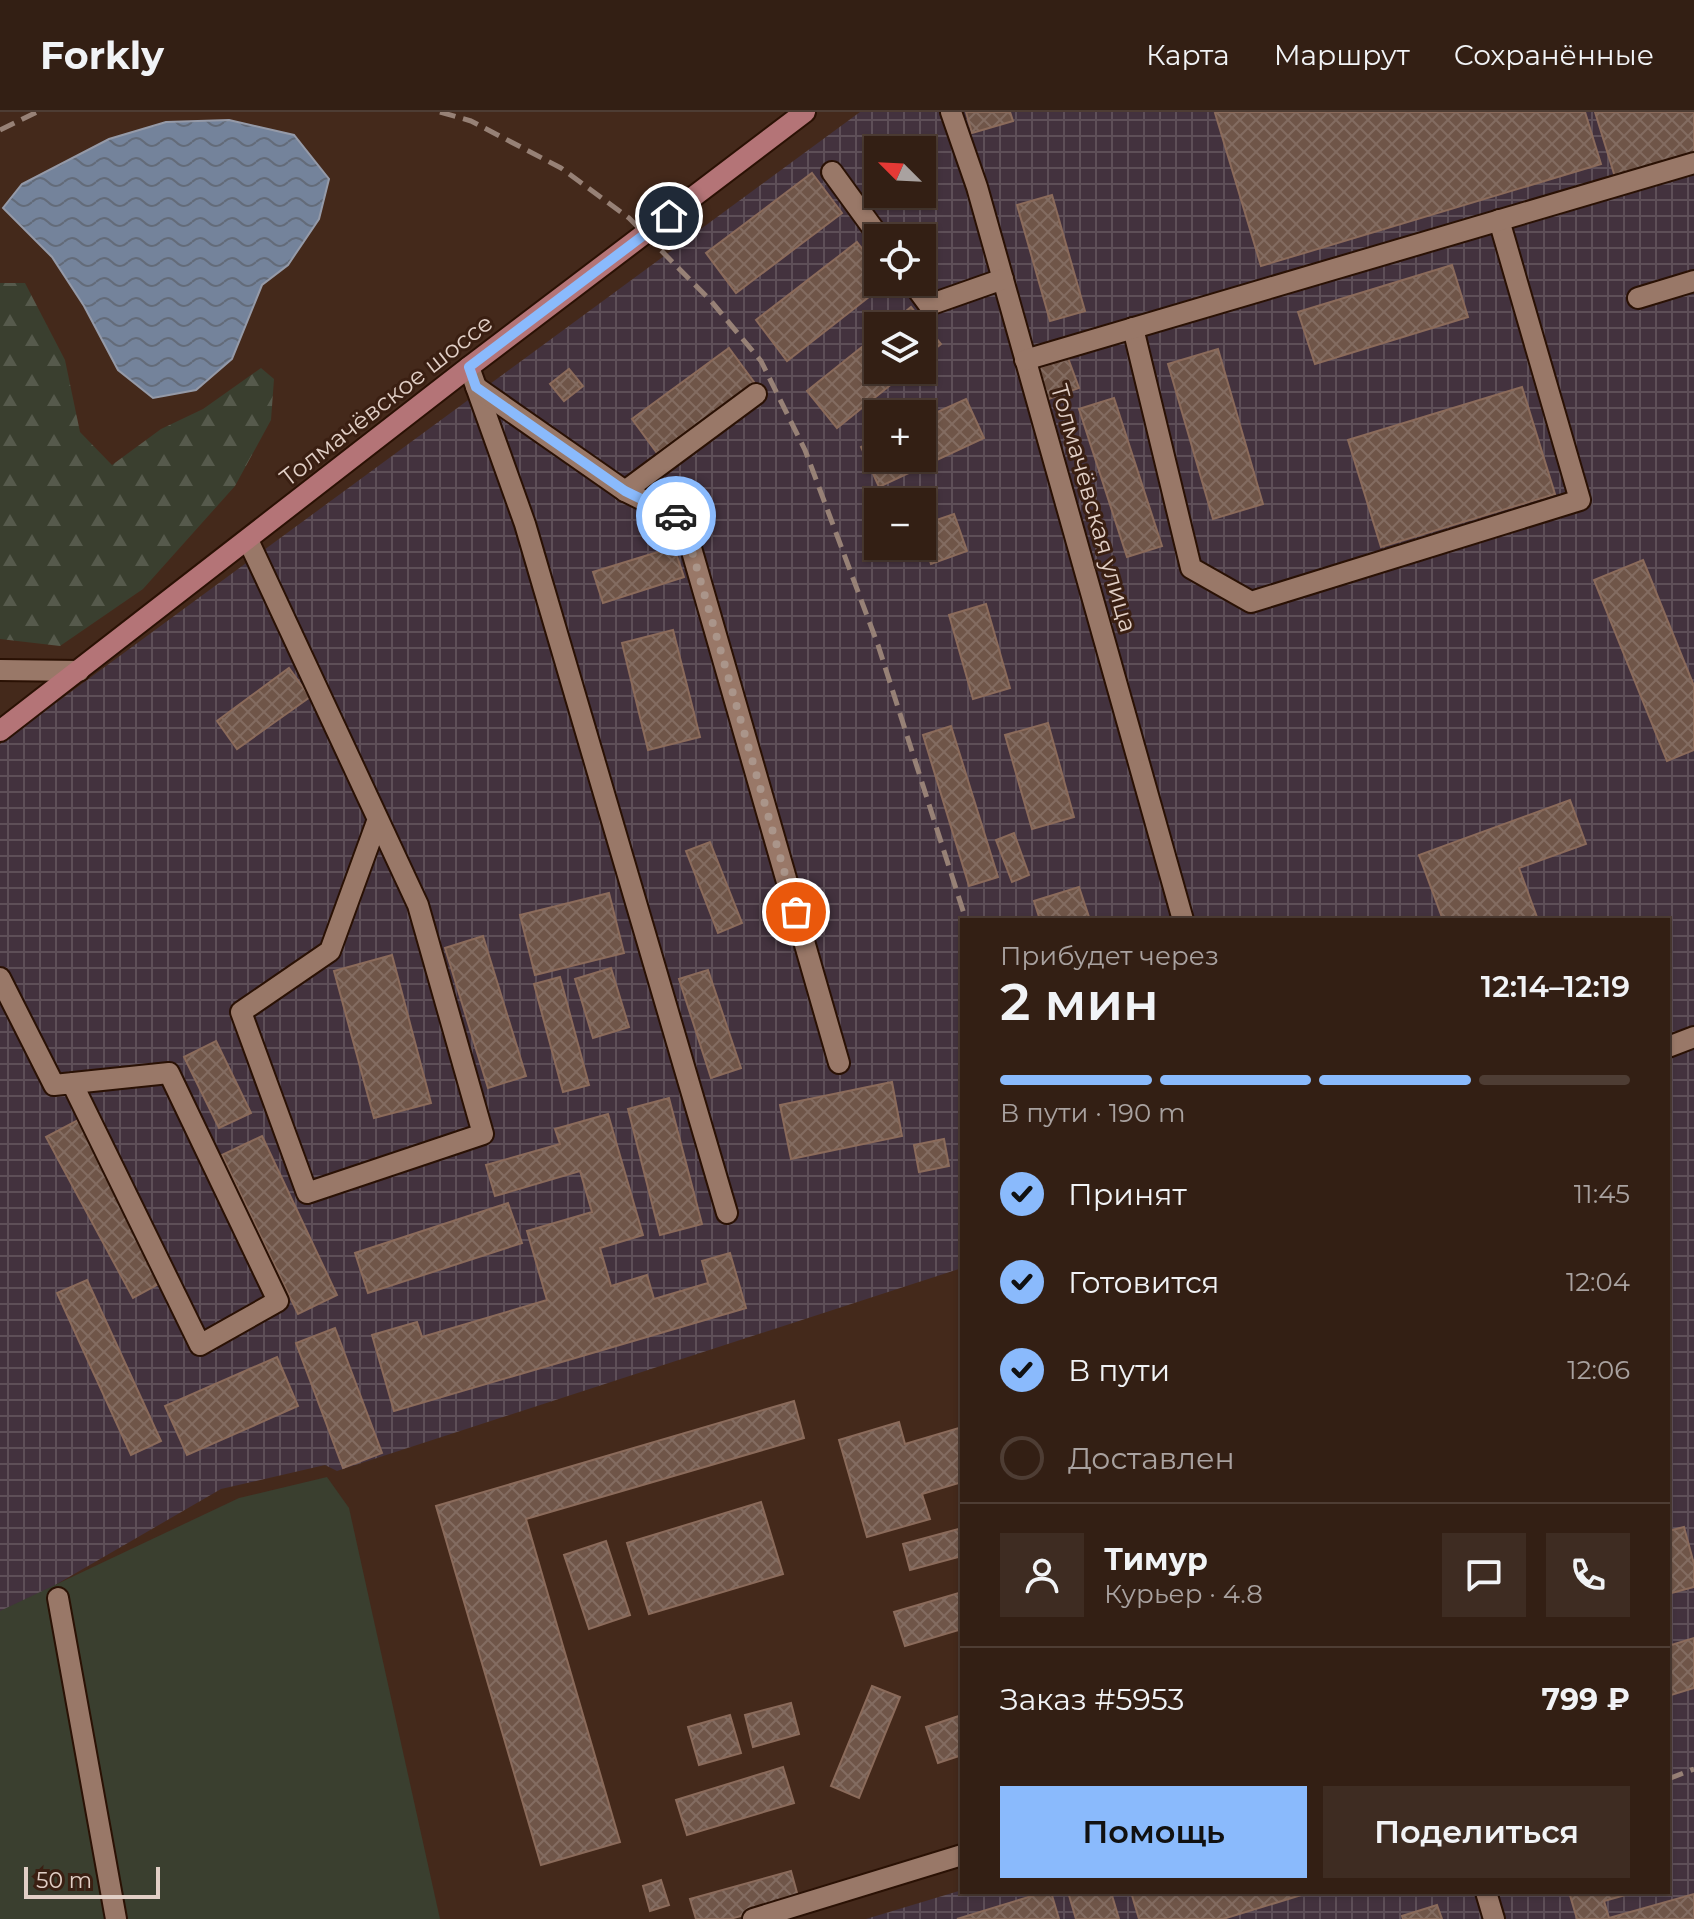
<!DOCTYPE html>
<html lang="ru">
<meta charset="utf-8">
<style>
body{margin:0;font-family:Montserrat,sans-serif;background:#3e2c22;color:#f1f3f6;height:100vh;display:flex;flex-direction:column;font-size:30px;white-space:nowrap}
*{box-sizing:border-box;margin:0}
p{font-size:26px;color:#a9a2a0}
.icon{flex:none;width:44px;height:44px;fill:none;stroke:currentColor;stroke-width:2;stroke-linecap:round;stroke-linejoin:round}
.map{position:relative;flex:1;overflow:hidden}
.side{position:absolute;left:960px;top:806px;width:710px;height:976px;display:flex;flex-direction:column;background:#331f14;border-radius:0px;box-shadow:0 2px 6px #0004,0 0 0 2px #4e3d34}
.side>*{flex:none}
.needle{width:52px;rotate:294deg}
.buttons{position:absolute;left:864px;top:24px;display:grid;gap:16px}
.buttons a{display:grid;place-items:center;width:72px;height:72px;border-radius:0px;background:#331f14;box-shadow:0 2px 6px #0004,0 0 0 2px #4e3d34;font-size:40px}
.scale{position:absolute;left:24px;bottom:20px;width:136px;box-sizing:border-box;padding-left:8px;border:4px solid #e1cfc6;border-top:0;font-size:22px;line-height:28px;white-space:nowrap;color:#e1cfc6;-webkit-text-stroke:6px #3a1f12;paint-order:stroke}
.pin{position:absolute;display:grid;place-items:center;width:68px;height:68px;color:#fff;margin:-34px;border:4px solid #fff;border-radius:50%;box-shadow:0 2px 8px #0007}
.courier{position:absolute;display:grid;place-items:center;width:80px;height:80px;margin:-40px;border:6px solid #8abafc;border-radius:50%;background:#fff;color:#222;box-shadow:0 2px 10px #0007}
.overview em{font-style:normal;font-weight:600}
.overview div{display:flex;flex-direction:column-reverse}
.overview{display:flex;align-items:center;justify-content:space-between;height:136px;padding:0 40px}
h1{font-size:52px;font-weight:600;line-height:60px}
.bar{display:grid;grid-template-columns:repeat(4,1fr);gap:12px 8px;align-content:center;height:96px;padding:0 40px}
.bar i{height:10px;border-radius:6px;background:#4e3d34}
.bar .active{background:#8abafc}
.bar p{grid-column:span 4}
.line{display:flex;align-items:center;gap:20px;padding:0 40px;border-top:2px solid #4e3d34}
.line div{flex:1}
.round{display:grid;place-items:center;flex:none;width:84px;height:84px;border-radius:0px;background:#3e2c22}
ol{padding:0 40px;list-style:none}
li{display:flex;align-items:center;gap:24px;height:88px}
li p{margin-inline-start:auto}
li .icon{padding:8px;border-radius:50%;background:#8abafc;color:#111;stroke-width:4}
li:last-child{color:#a9a2a0}
li i{width:44px;height:44px;border:4px solid #4e3d34;border-radius:50%}
.primary-button{display:flex;gap:16px;margin-top:auto;padding:16px 40px}
.primary-button a{flex:1;height:92px;border-radius:0px;background:#8abafc;color:#111;font-size:32px;font-weight:600;line-height:92px;text-align:center}
.primary-button a+a{background:#3e2c22;color:#f1f3f6}
header{display:flex;align-items:center;gap:48px;box-sizing:border-box;height:112px;padding:0 40px;background:#331f14;border-bottom:2px solid #4e3d34}
header strong{font-size:38px}
nav{display:flex;gap:44px;margin-inline-start:auto;font-size:28px}
.map>svg:first-child{display:block}
.industrial{fill:url(#industrial-grid);fill-rule:evenodd}
.forest{fill:url(#forest-firs)}
.garden{fill:#3a3f2f}
.water{fill:url(#water-waves);stroke:#959aa8;stroke-width:2}
.building{fill:url(#building-cross-hatch);stroke:#8b6b5b;stroke-width:2}
.lines{fill:none;stroke-linecap:round;stroke-linejoin:round}
.minor-casing{stroke:#2a1104;stroke-width:24}
.major-casing{stroke:#2a1104;stroke-width:24}
.minor{stroke:#997868;stroke-width:20}
.major{stroke:#b47477;stroke-width:20}
.rail{stroke:#978176;stroke-width:5;stroke-dasharray:16 8;stroke-linecap:butt}
.done{stroke:#aa958a;stroke-width:8;stroke-dasharray:0 14.4}
.route{stroke:#8abafc;stroke-width:10}
.labels{text-anchor:middle;dominant-baseline:central;stroke-width:6;stroke-linejoin:round;paint-order:stroke}
.street-label{font-size:24px;fill:#e1cfc6;stroke:#3a1f12}
</style>
<header>
<strong>Forkly</strong>
<nav><a>Карта</a><a>Маршрут</a><a>Сохранённые</a></nav>
</header>
<div class="map">
<svg width="1694" height="1807" viewBox="0 0 1694 1807">
<defs>
<pattern id="industrial-grid" width="8" height="8" patternUnits="userSpaceOnUse" patternTransform="scale(2)"><rect width="8" height="8" fill="#43323e"/><path d="M0 4h8M4 0v8" fill="none" stroke="#5e4f58"/></pattern>
<pattern id="forest-firs" width="22" height="20" patternUnits="userSpaceOnUse" patternTransform="scale(2)"><rect width="22" height="20" fill="#3a3f2f"/><path d="M5 1l3.5 6h-7zM16 11l3.5 6h-7z" fill="#565a4c"/></pattern>
<pattern id="water-waves" width="16" height="10" patternUnits="userSpaceOnUse" patternTransform="scale(2)"><rect width="16" height="10" fill="#74839b"/><path d="M0 5q4-4 8 0t8 0" fill="none" stroke="#636b79"/></pattern>
<pattern id="building-cross-hatch" width="8" height="8" patternUnits="userSpaceOnUse" patternTransform="scale(2)"><rect width="8" height="8" fill="#6f5548"/><path d="M0 0l8 8M0 8l8-8" fill="none" stroke="#836c61"/></pattern>
</defs>
<rect width="100%" height="100%" fill="#44291b"/>
<path class="industrial" d="M860 0H1694V1807H866L962 1778 1668 1780V808H962V1156L337 1359 325 1353 221 1377 0 1505V632ZM878 38H922V82H878ZM878 126H922V170H878ZM878 214H922V258H878ZM878 302H922V346H878ZM878 390H922V434H878Z"/>
<polygon class="forest" points="0,171 25,171 65,248 80,320 112,353 161,317 203,297 261,256 274,267 271,308 235,374 143,477 60,534 0,527"/>
<polygon class="garden" points="327,1365 349,1396 440,1807 0,1807 0,1499 239,1386"/>
<polygon class="water" points="229,8 294,23 329,67 319,107 288,153 262,173 232,247 196,278 153,286 118,258 84,194 52,145 3,96 22,72 109,27 166,10"/>
<g class="building">
<polygon points="966,0 1010,0 1013,9 972,21"/>
<polygon points="1218,0 1585,0 1601,52 1261,154 1215,1"/>
<polygon points="1595,0 1694,0 1694,41 1615,65"/>
<polygon points="812,61 842,101 736,181 706,141"/>
<polygon points="1052,83 1085,199 1050,209 1017,93"/>
<polygon points="857,130 878,157 878,170 888,170 787,249 756,208"/>
<polygon points="1452,153 1468,205 1315,252 1298,200"/>
<polygon points="911,195 941,232 922,247 922,214 888,214"/>
<polygon points="878,222 878,258 909,258 837,316 807,279"/>
<polygon points="729,236 754,270 657,341 632,307"/>
<polygon points="1218,237 1263,392 1213,407 1168,252"/>
<polygon points="1068,246 1079,276 1046,288 1035,257"/>
<polygon points="569,257 583,274 564,289 550,272"/>
<polygon points="1522,275 1555,382 1381,435 1348,328"/>
<polygon points="1114,286 1162,434 1127,445 1079,297"/>
<polygon points="966,287 984,326 879,375 861,335 878,327 878,346 922,346 922,307"/>
<polygon points="954,402 967,439 931,452 922,425 922,413"/>
<polygon points="674,435 684,465 603,491 593,460"/>
<polygon points="1643,448 1694,574 1694,638 1667,649 1594,468"/>
<polygon points="986,492 1010,576 973,587 949,503"/>
<polygon points="673,518 700,625 648,638 622,531"/>
<polygon points="289,556 310,585 237,637 217,609"/>
<polygon points="1048,611 1074,705 1032,717 1005,623"/>
<polygon points="951,614 998,765 969,774 923,623"/>
<polygon points="1570,688 1586,732 1519,756 1538,808 1443,808 1419,743"/>
<polygon points="1014,721 1029,763 1012,770 996,728"/>
<polygon points="710,730 742,811 718,821 686,739"/>
<polygon points="1079,775 1090,808 1040,808 1034,789"/>
<polygon points="609,781 624,841 535,863 520,803"/>
<polygon points="483,824 526,964 488,976 445,836"/>
<polygon points="392,843 431,991 374,1006 334,859"/>
<polygon points="611,856 629,915 593,926 575,867"/>
<polygon points="708,858 741,956 711,966 679,867"/>
<polygon points="560,865 589,973 563,980 534,872"/>
<polygon points="216,929 251,1001 219,1016 184,945"/>
<polygon points="892,970 902,1024 791,1047 780,993"/>
<polygon points="669,986 702,1112 660,1123 628,997"/>
<polygon points="608,1002 643,1123 600,1136 611,1174 647,1163 654,1187 708,1171 702,1149 730,1141 746,1196 394,1299 372,1223 417,1210 422,1225 547,1188 527,1119 592,1100 580,1059 495,1084 486,1053 560,1032 555,1017"/>
<polygon points="78,1008 164,1169 133,1186 46,1025"/>
<polygon points="262,1024 337,1183 298,1202 222,1043"/>
<polygon points="944,1027 949,1054 919,1060 914,1033"/>
<polygon points="508,1091 522,1131 368,1181 355,1141"/>
<polygon points="87,1168 161,1329 131,1343 57,1181"/>
<polygon points="335,1216 382,1341 343,1356 296,1231"/>
<polygon points="277,1245 298,1294 187,1343 165,1294"/>
<polygon points="794,1289 804,1326 526,1407 620,1730 541,1753 436,1394"/>
<polygon points="899,1310 905,1332 962,1315 962,1370 922,1382 930,1407 867,1425 839,1328"/>
<polygon points="761,1390 783,1462 649,1502 627,1431"/>
<polygon points="1684,1415 1694,1452 1694,1475 1668,1482 1668,1419"/>
<polygon points="962,1416 962,1444 910,1458 903,1432"/>
<polygon points="606,1429 630,1503 589,1517 564,1443"/>
<polygon points="962,1480 962,1517 905,1534 894,1500"/>
<polygon points="1694,1526 1694,1576 1668,1584 1668,1534"/>
<polygon points="872,1574 900,1585 859,1686 831,1674"/>
<polygon points="791,1591 799,1622 753,1635 745,1603"/>
<polygon points="730,1603 741,1641 699,1653 688,1615"/>
<polygon points="962,1603 962,1643 938,1651 926,1615"/>
<polygon points="783,1655 794,1691 687,1723 676,1688"/>
<polygon points="791,1759 799,1788 730,1807 696,1807 690,1787"/>
<polygon points="661,1768 669,1793 650,1799 643,1774"/>
<polygon points="1045,1780 1051,1780 1059,1807 957,1807"/>
<polygon points="1068,1780 1111,1780 1119,1807 1076,1807"/>
<polygon points="1131,1780 1311,1780 1223,1807 1139,1807"/>
<polygon points="1569,1780 1636,1780 1604,1789 1609,1806 1694,1782 1694,1807 1577,1807"/>
<polygon points="1437,1793 1442,1807 1403,1807 1402,1804"/>
</g>
<g class="lines">
<g class="minor-casing">
<g id="minor">
<polyline points="951,0 977,75 1183,808"/>
<polyline points="832,60 880,126"/>
<polyline points="912,170 929,193 1003,167"/>
<polyline points="1638,186 1694,169"/>
<polyline points="1133,216 1191,456 1251,490 1580,388 1499,108"/>
<polyline points="1025,248 1694,51"/>
<polyline points="469,255 525,412 727,1101"/>
<polyline points="476,275 625,379 683,408 839,951"/>
<polyline points="625,379 756,282"/>
<polyline points="248,428 418,793 483,1022 307,1081 241,900 330,839 378,707"/>
<polyline points="0,558 79,559"/>
<polyline points="0,866 54,973 169,961 278,1189 200,1233 72,971"/>
<polyline points="1668,935 1694,925"/>
<polyline points="58,1486 116,1807"/>
<polyline points="1486,1780 1494,1807"/>
<polyline points="753,1807 962,1743"/>
</g>
</g>
<g class="major-casing">
<polyline id="major" points="0,619 469,255 805,0"/>
</g>
<use href="#minor" class="minor"/>
<use href="#major" class="major"/>
<g class="rail">
<polyline points="440,0 471,9 561,56 629,106 711,189 761,249 805,338 878,533 966,808"/>
<polyline points="0,18 37,0"/>
<polyline points="1668,1667 1694,1657"/>
</g>
</g>
<g class="lines">
<polyline class="done" points="676,404 683,408 796,800"/>
<polyline class="route" points="669,104 469,255 476,275 625,379 676,404"/>
</g>
<g class="labels">
<g class="street-label">
<text transform="translate(386 288) rotate(-38)">Толмачёвское шоссе</text>
<text transform="translate(1094 396) rotate(74)">Толмачёвская улица</text>
</g>
</g>
</svg>
<div class="buttons">
<a><svg class="needle" viewBox="-14 -14 28 28"><path d="M0-13l5 13h-10z" fill="#e53935"/><path d="M0 13l5-13h-10z" fill="#a9a2a0"/></svg></a>
<a><svg class="icon" aria-label="locate" viewBox="0 0 24 24"><circle cx="12" cy="12" r="6"/><path d="M12 2v4M12 18v4M2 12h4M18 12h4"/></svg></a>
<a><svg class="icon" aria-label="layers" viewBox="0 0 24 24"><path d="M12 4l9 5-9 5-9-5zM3 14l9 5 9-5"/></svg></a>
<a>+</a>
<a>−</a>
</div>
<div class="scale">50 m</div>
<div class="pin" style="left:796px;top:800px;background:#ea580c"><svg class="icon" aria-label="bag" viewBox="0 0 24 24"><path d="M5 8h14l-1 12H6zM9 8a3 3 0 0 1 6 0"/></svg></div>
<div class="pin" style="left:669px;top:104px;background:#1f2937"><svg class="icon" aria-label="home" viewBox="0 0 24 24"><path d="M3 11l9-7 9 7M6 9v11h12V9"/></svg></div>
<div class="courier" style="left:676px;top:404px"><svg class="icon" aria-label="car" viewBox="0 0 24 24"><path d="M5 17H2v-5l4-1 3-4h7l3 4 3 1v5h-3M9 17h6M6 11h13"/><circle cx="7" cy="17" r="2"/><circle cx="17" cy="17" r="2"/></svg></div>
<section class="side">
<div class="overview"><div><h1>2 мин</h1><p>Прибудет через</p></div><em>12:14–12:19</em></div>
<div class="bar"><i class="active"></i><i class="active"></i><i class="active"></i><i></i><p>В пути · 190 m</p></div>
<ol>
<li><svg class="icon" aria-label="check" viewBox="0 0 24 24"><path d="M5 12l5 5 9-10"/></svg>Принят<p>11:45</p></li>
<li><svg class="icon" aria-label="check" viewBox="0 0 24 24"><path d="M5 12l5 5 9-10"/></svg>Готовится<p>12:04</p></li>
<li><svg class="icon" aria-label="check" viewBox="0 0 24 24"><path d="M5 12l5 5 9-10"/></svg>В пути<p>12:06</p></li>
<li><i></i>Доставлен</li>
</ol>
<div class="line" style="height:144px"><a class="round"><svg class="icon" aria-label="person" viewBox="0 0 24 24"><circle cx="12" cy="8" r="4"/><path d="M4 21q1-7 8-7t8 7"/></svg></a><div><b>Тимур</b><p>Курьер · 4.8</p></div><a class="round"><svg class="icon" aria-label="chat" viewBox="0 0 24 24"><path d="M4 5h16v11H9l-5 4z"/></svg></a><a class="round"><svg class="icon" aria-label="phone" viewBox="0 0 24 24"><path d="M5 4h4l2 5-3 2q2 4 5 5l2-3 5 2v4C11 20 4 13 5 4z"/></svg></a></div>
<div class="line" style="height:104px"><div>Заказ #5953</div><b>799 ₽</b></div>
<div class="primary-button"><a>Помощь</a><a>Поделиться</a></div>
</section>
</div>
